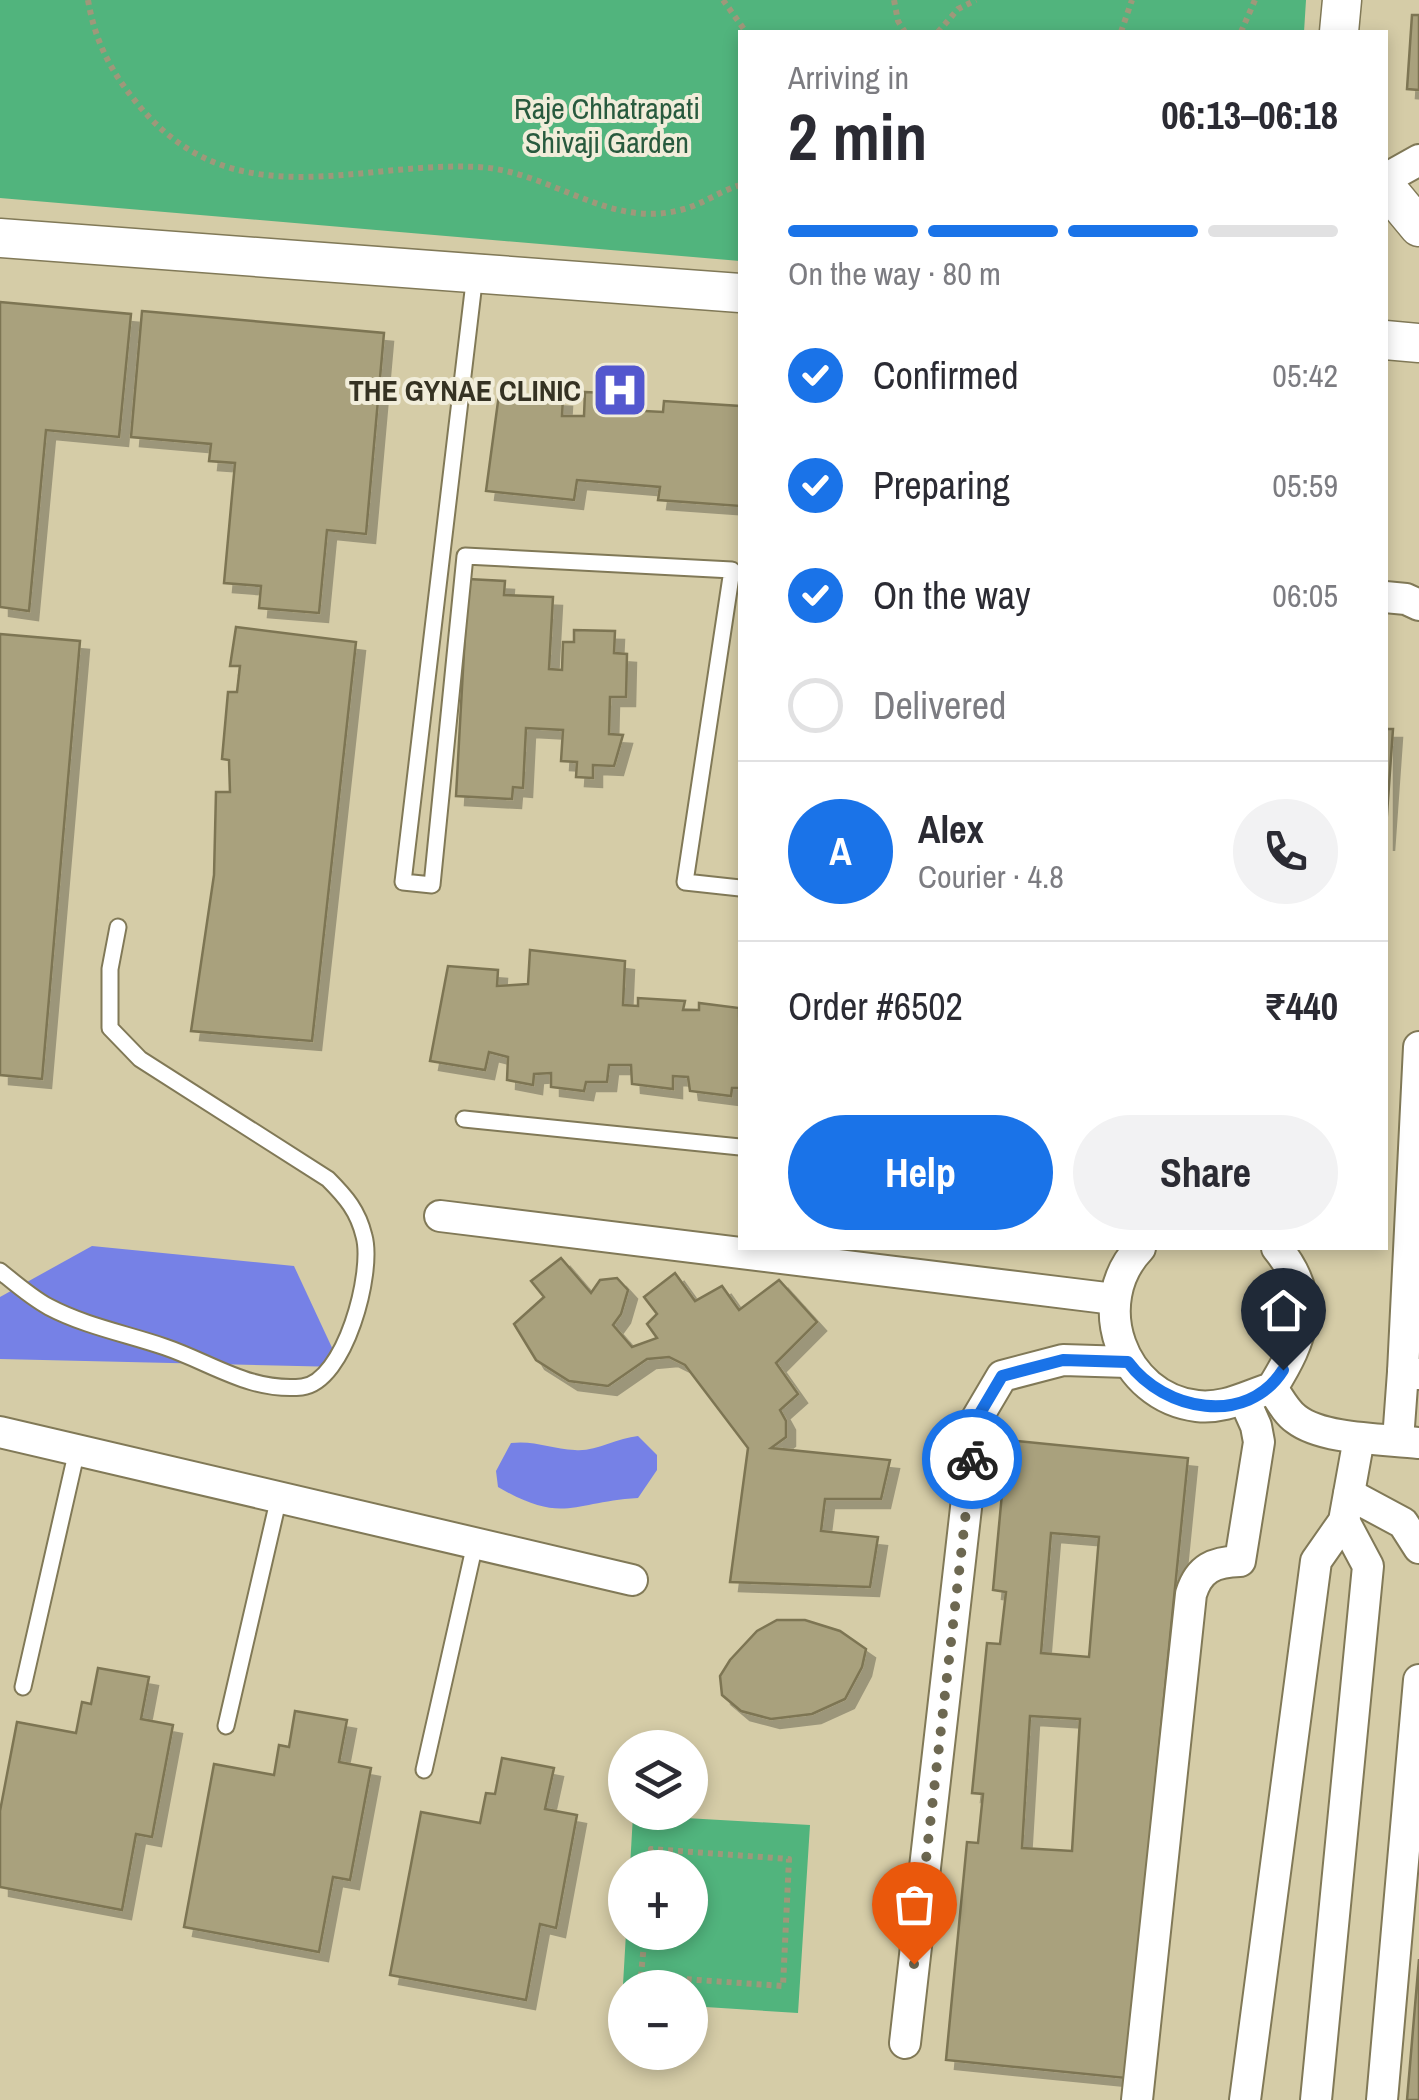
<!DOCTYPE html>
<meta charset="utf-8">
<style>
body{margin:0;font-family:"Archivo Narrow",sans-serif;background:#f2f2f3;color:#2b2b33;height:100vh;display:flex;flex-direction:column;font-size:38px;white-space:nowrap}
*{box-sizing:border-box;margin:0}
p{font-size:32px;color:#7c7c81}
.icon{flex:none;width:55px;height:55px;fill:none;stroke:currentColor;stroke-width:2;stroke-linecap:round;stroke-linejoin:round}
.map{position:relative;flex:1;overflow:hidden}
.drawer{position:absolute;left:738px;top:30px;width:650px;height:1220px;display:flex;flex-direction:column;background:#fff;border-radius:0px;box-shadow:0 5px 15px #0003}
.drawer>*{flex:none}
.fabs{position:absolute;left:608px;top:1730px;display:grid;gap:20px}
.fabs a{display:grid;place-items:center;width:100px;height:100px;border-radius:50%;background:#fff;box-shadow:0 5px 15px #0003;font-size:50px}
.pin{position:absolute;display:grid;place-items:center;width:85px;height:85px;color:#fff;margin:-102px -42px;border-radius:50% 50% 50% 0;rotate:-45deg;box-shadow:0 0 10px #0007}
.pin .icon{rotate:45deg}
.courier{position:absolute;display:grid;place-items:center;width:100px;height:100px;margin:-50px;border:8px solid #1a73e8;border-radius:50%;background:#fff;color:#222;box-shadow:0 2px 12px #0007}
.headline em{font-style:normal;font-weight:800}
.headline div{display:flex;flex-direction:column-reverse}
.headline{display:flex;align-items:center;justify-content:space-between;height:170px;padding:0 50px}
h1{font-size:65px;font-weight:800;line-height:75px}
.bar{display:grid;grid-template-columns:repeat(4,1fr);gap:15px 10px;align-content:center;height:120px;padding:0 50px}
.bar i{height:12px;border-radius:8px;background:#e1e1e2}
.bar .current{background:#1a73e8}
.bar p{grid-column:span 4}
.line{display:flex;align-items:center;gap:25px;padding:0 50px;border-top:2px solid #e1e1e2}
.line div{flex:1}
.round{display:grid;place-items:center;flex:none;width:105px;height:105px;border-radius:52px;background:#f2f2f3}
ol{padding:0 50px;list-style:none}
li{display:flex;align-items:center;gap:30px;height:110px}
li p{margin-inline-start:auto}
li .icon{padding:10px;border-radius:50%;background:#1a73e8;color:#fff;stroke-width:4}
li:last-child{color:#7c7c81}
li i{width:55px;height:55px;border:5px solid #e1e1e2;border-radius:50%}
.cta{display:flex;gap:20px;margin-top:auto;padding:20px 50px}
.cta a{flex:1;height:115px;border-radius:60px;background:#1a73e8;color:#fff;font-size:40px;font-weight:800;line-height:115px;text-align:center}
.cta a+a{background:#f2f2f3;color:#2b2b33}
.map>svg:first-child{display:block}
.green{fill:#51b47d}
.water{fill:#7681e6}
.building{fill:#a9a17d;stroke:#7d7553;stroke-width:2.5;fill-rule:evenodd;filter:url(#shadow)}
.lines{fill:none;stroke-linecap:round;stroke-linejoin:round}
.service-casing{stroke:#817957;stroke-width:19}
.minor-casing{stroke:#817957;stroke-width:34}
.tertiary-casing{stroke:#817957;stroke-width:41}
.path{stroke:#9f987a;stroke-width:6;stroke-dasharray:5 5;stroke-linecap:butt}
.service{stroke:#fff;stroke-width:15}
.minor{stroke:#fff;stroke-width:30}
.tertiary{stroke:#fff;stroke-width:38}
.done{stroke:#6d6851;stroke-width:10;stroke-dasharray:0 18}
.route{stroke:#1a73e8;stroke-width:12}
.labels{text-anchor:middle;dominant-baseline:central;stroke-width:8;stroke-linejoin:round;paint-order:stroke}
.park-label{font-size:30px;fill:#285a3e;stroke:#f1edda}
.poi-label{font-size:30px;font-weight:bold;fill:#353223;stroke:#f1edda;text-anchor:end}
</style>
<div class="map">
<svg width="1419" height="2100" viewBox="0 0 1419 2100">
<defs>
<filter id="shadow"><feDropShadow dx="9" dy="9" stdDeviation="0" flood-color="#0004"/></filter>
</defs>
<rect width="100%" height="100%" fill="#d5cca7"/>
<g class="green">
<polygon points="0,0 1306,0 1304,32 740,32 740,261 0,198"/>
<polygon points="633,1815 810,1825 798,2013 690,2006 690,1988 625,1988 625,2002 622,2002 626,1933 690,1932 690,1868 630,1867"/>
</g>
<g class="water">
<polygon points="92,1246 294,1266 341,1367 0,1359 0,1297"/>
<path d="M638 1436 657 1455V1470L638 1498C572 1502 563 1525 498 1487L496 1471 511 1443C534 1440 552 1449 575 1450 595 1452 617 1438 638 1436Z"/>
</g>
<g class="building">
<polygon points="1412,15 1419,15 1419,90 1407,89"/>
<polygon points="0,302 131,314 119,437 46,430 29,611 0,607"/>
<polygon points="142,311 384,333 366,534 327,530 319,613 259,608 261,586 224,583 235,463 209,461 211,444 131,437"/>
<polygon points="585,392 625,394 625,410 663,412 664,401 740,406 740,506 658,500 660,487 577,480 574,500 486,491 499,394 563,398 562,416 584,416"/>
<polygon points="468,579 505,581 504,595 553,597 549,669 562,670 563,642 574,642 574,630 615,631 614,653 627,654 626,697 610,697 609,734 623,735 614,766 593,765 593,778 576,777 577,762 561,761 563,730 526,728 523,788 513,787 512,799 456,796"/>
<polygon points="236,627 356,642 312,1041 191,1031 214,875 216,792 230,792 229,760 222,759 228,692 237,692 240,666 230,666"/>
<polygon points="0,634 80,641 42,1079 0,1075"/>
<polygon points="1385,729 1393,729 1385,842"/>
<polygon points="530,950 625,961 623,1005 638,1006 638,998 685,1001 683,1010 699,1010 699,1003 739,1008 740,1088 732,1088 731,1096 690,1091 688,1077 673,1076 673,1089 632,1084 631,1065 609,1065 607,1082 586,1082 584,1091 551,1087 551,1073 534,1074 533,1085 507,1080 508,1057 489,1052 485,1070 430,1061 448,966 498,970 497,986 528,984"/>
<polygon points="561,1258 591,1293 600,1280 617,1278 628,1290 621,1314 613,1325 632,1347 657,1338 647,1324 657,1314 644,1297 675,1273 695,1301 722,1286 739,1310 779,1280 817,1322 776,1363 798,1394 780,1410 786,1421 786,1437 771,1448 890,1460 881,1499 825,1499 821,1531 878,1537 870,1587 730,1582 748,1448 685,1365 669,1357 647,1359 608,1386 569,1381 536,1360 514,1324 544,1297 531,1281"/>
<path d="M1007 1440 1188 1458 1126 2078 946 2060 967 1842 978 1843 983 1794 972 1793 987 1643 1000 1644 1006 1592 993 1590ZM1051 1533 1099 1537 1089 1657 1041 1653ZM1030 1716 1080 1719 1072 1851 1022 1848Z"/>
<polygon points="777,1620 805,1620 840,1631 866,1649 862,1667 845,1699 812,1714 771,1719 741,1711 722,1695 720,1676 730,1660 757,1631"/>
<polygon points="98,1668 149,1677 141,1719 173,1725 152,1837 136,1834 122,1910 0,1887 0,1811 17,1722 76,1733 82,1702 91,1704"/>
<polygon points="295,1711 347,1720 339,1762 371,1768 350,1880 333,1877 319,1952 184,1927 214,1764 274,1775 279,1745 289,1747"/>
<polygon points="502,1758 554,1768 545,1809 577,1815 556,1928 540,1924 526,2000 390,1975 421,1812 480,1823 486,1793 495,1794"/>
<polygon points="1419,1959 1419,2100 1407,2100"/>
</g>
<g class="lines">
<g class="service-casing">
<g id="service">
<polyline points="475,274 403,882 432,885 465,556 732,570 685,882 740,888"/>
<polyline points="464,1119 740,1147"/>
<path d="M0 1271C16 1284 32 1298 49 1307 85 1326 127 1334 165 1347 212 1363 250 1392 302 1387 345 1382 374 1272 364 1236 358 1211 346 1197 328 1179L140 1059 110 1028V969L118 927"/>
<polyline points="23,1687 77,1450"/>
<polyline points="226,1726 279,1497"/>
<polyline points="424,1770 475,1544"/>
</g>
</g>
<g class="minor-casing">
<g id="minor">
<polyline points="1385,179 1419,160"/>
<polyline points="1385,597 1406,599 1419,605"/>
<polyline points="440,1216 1114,1299"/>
<path d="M1140 1248C1088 1302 1121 1397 1197 1406 1225 1409 1246 1396 1272 1388 1303 1338 1319 1299 1277 1248"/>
<polyline points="1403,1372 1419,1047"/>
<path d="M1272 1388C1279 1398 1286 1412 1296 1419 1323 1440 1385 1439 1419 1443"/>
<polyline points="0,1432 632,1580"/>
<polyline points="1398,1440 1403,1372 1419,1374"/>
<polyline points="1349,1494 1403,1523 1419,1548"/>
<polyline points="905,2043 976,1420 1002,1376 1063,1360 1128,1362"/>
<path d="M1137 2100 1191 1594C1199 1568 1214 1562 1240 1561L1259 1442 1256 1426 1244 1399"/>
<polyline points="1245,2100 1316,1561 1344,1521 1359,1438"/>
<polyline points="1316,2100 1368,1566 1344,1521"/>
<polyline points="1382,2100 1419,1680"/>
</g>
</g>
<g class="tertiary-casing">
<g id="tertiary">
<polyline points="1339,32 1342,0"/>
<polyline points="1385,186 1419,227"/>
<polyline points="0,238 740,293"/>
<polyline points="1385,340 1419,343"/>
</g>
</g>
<g class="path">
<path d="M88 0C95 41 110 70 136 102 232 221 353 161 478 167 552 171 610 231 684 209 703 204 720 191 740 185"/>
<polyline points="723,0 746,32"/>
<polyline points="894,0 898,21 905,32"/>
<polyline points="938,32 958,9 976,0"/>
<polyline points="1121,32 1132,0"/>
<polyline points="1241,32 1255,0"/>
<polyline points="645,1932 641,1976 783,1986 789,1859 651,1849 650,1868"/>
</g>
<use href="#service" class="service"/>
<use href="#minor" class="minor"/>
<use href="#tertiary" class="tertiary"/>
</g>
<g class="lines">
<polyline class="done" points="914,1964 972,1459"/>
<path class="route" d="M972 1459 976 1420 1002 1376 1063 1360 1128 1362C1164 1411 1247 1427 1283 1370"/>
</g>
<defs>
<g id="hospital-square" transform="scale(2.875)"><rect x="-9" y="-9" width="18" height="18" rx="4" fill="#5357ce" stroke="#f1edda"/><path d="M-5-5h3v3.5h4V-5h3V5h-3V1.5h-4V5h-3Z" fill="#fff"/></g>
</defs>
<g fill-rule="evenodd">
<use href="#hospital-square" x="620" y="390"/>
</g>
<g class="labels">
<g class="park-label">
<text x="607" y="108">Raje Chhatrapati<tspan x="607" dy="34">Shivaji Garden</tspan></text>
</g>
<g class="poi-label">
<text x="581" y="390">THE GYNAE CLINIC</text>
</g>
</g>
</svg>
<div class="fabs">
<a><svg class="icon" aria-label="layers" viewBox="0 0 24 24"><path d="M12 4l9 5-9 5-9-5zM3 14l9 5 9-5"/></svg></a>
<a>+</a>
<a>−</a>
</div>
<div class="pin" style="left:914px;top:1964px;background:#ea580c"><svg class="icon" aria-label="bag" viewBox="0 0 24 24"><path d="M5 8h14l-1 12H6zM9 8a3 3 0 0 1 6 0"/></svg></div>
<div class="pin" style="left:1283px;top:1370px;background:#1f2937"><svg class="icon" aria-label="home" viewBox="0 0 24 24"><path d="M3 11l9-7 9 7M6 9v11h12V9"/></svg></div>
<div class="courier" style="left:972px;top:1459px"><svg class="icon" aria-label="bike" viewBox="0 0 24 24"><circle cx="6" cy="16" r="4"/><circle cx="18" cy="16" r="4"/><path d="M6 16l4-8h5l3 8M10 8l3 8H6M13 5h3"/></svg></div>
<section class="drawer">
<div class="headline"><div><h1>2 min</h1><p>Arriving in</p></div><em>06:13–06:18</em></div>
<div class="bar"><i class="current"></i><i class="current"></i><i class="current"></i><i></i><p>On the way · 80 m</p></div>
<ol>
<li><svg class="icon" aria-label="check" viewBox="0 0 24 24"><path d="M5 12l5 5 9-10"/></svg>Confirmed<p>05:42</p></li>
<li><svg class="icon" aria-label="check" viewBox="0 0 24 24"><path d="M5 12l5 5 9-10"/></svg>Preparing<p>05:59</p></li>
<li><svg class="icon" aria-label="check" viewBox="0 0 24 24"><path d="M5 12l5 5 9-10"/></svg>On the way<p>06:05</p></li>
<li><i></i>Delivered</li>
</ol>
<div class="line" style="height:180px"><b class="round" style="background:#1a73e8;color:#fff">A</b><div><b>Alex</b><p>Courier · 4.8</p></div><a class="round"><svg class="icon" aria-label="phone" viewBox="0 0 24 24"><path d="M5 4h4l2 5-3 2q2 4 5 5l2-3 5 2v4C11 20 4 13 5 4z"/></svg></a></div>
<div class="line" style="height:130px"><div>Order #6502</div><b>₹440</b></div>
<div class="cta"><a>Help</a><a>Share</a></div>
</section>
</div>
